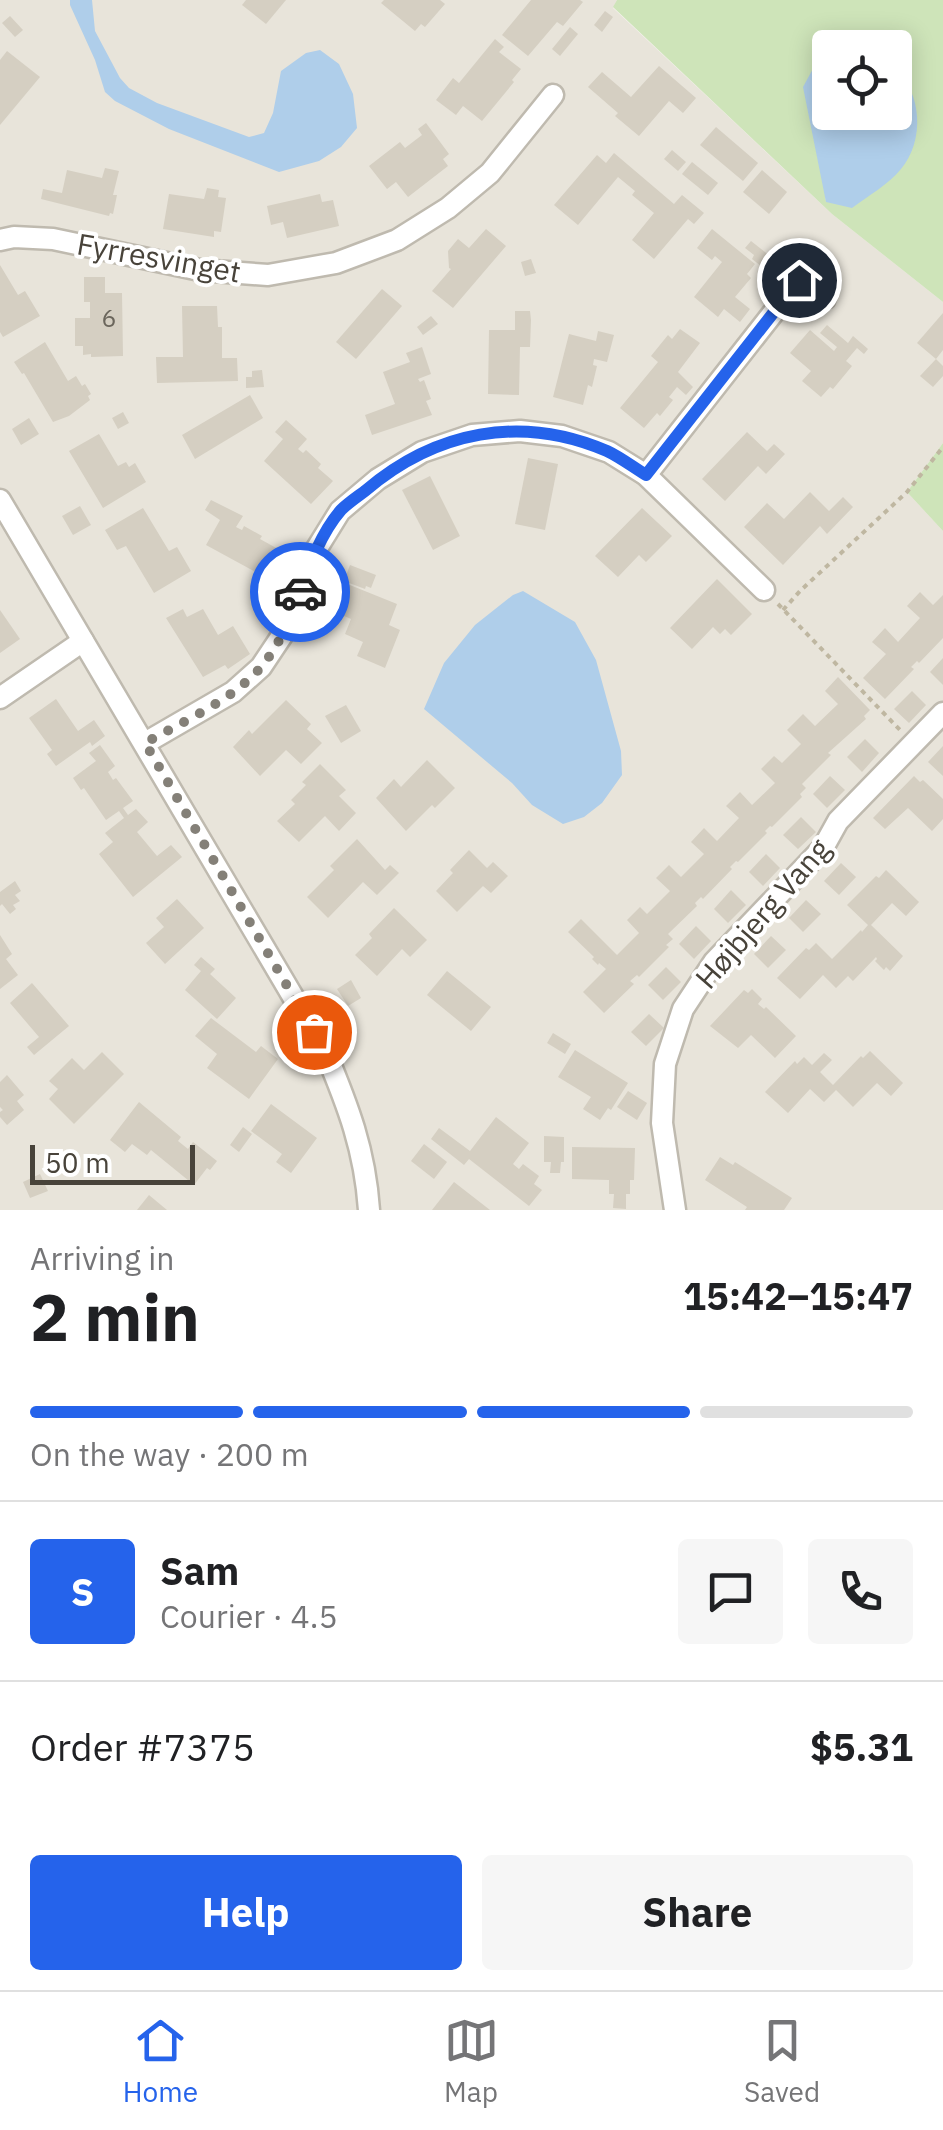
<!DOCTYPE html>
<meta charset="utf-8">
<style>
body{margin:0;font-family:"IBM Plex Sans",sans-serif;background:#f6f6f6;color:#202124;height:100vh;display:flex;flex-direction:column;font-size:38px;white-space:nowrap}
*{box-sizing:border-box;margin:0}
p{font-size:32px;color:#757577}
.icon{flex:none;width:55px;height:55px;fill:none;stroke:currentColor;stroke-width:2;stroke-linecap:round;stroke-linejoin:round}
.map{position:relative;height:1210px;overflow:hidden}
.sheet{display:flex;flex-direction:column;background:#fff;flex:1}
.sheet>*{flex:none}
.controls{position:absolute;left:812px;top:30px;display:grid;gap:20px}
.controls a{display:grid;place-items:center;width:100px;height:100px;border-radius:10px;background:#fff;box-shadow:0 5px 25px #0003;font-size:50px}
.scale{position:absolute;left:30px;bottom:25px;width:165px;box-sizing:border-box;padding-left:10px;border:5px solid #48433a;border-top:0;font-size:28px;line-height:35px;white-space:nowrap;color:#48433a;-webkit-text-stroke:8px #fff;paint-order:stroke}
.pin{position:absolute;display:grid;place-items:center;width:85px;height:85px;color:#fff;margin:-42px;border:5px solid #fff;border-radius:50%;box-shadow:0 2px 10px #0007}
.courier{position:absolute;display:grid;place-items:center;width:100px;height:100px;margin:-50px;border:8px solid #2563eb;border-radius:50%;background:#fff;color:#222;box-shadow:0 2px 12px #0007}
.headline em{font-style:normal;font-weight:800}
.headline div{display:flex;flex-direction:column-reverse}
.headline{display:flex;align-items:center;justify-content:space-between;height:170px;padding:0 30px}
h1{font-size:65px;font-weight:800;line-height:75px}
.bar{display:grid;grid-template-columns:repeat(4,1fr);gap:15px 10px;align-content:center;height:120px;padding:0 30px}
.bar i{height:12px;border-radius:8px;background:#e0e0e0}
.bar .on{background:#2563eb}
.bar p{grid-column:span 4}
.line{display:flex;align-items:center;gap:25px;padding:0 30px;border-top:2px solid #e0e0e0}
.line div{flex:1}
.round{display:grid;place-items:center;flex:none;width:105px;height:105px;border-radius:10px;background:#f6f6f6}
.action{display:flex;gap:20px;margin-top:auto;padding:20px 30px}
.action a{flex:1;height:115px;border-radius:10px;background:#2563eb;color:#fff;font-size:40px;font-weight:800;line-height:115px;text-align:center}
.action a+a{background:#f6f6f6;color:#202124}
.dock{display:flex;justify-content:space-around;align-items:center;height:140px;border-top:2px solid #e0e0e0;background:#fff;font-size:28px;color:#757577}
.dock a{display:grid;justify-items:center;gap:5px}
.dock .on{color:#2563eb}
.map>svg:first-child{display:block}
.residential{fill:#e8e4da}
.green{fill:#cee4b9;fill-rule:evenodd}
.water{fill:#afceea}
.building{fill:#d5cfc2}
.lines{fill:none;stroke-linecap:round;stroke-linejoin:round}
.lane-casing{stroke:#bfbaaf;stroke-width:15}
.street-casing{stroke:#bfbaaf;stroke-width:25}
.path{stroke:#bfb7a1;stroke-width:4;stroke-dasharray:5 5;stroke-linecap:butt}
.lane{stroke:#fff;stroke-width:10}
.street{stroke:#fff;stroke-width:20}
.done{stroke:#848078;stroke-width:10;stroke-dasharray:0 18}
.route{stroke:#2563eb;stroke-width:12}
.labels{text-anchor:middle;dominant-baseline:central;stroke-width:8;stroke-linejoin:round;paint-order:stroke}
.number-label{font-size:25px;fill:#6b665c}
.street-label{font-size:30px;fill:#48433a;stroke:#fff}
</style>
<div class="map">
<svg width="943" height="1210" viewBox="0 0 943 1210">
<rect width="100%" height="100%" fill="#f4f2ec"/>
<polygon class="residential" points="0,0 617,0 613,8 832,214 943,302 943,443 907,492 943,531 943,1210 0,1210"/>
<g class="green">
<path d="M617 0H943V302L832 214 613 7ZM830 48H895V69L905 78 901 168 826 202 815 65 830 59Z"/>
<polygon points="943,443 943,531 907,492"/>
</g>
<g class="water">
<polygon points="70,0 92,0 95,31 120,78 129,88 157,103 249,137 264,133 273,113 281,71 306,53 320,50 339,64 353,94 357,128 341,147 319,161 279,172 169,129 115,101 105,92 95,60 70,5"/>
<path d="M830 59V112H895V69C922 92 925 141 901 169 889 184 868 196 852 208L826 202 803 87 815 65Z"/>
<polygon points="523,591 575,622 596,660 621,751 622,775 602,803 584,817 563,824 532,805 512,783 424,709 444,663 475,625 513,595"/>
</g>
<g class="building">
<polygon points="246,0 286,0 266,24 242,5"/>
<polygon points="384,0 440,0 445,4 425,27 421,24 415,31 381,3"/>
<polygon points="531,0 580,0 583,2 563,26 557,22 528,56 502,35"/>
<polygon points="605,11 613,17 602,32 594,25"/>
<polygon points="10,16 23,30 15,37 2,23"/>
<polygon points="570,27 578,34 560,56 552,49"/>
<polygon points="495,39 504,47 499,52 521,69 512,80 514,82 482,121 463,106 456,115 436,100 453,78 459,83"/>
<polygon points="7,51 40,77 0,125 0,60"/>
<polygon points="659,66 696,98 683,113 669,101 639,136 615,116 618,113 588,87 602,72 631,97"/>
<polygon points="426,123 449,154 443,159 448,166 408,197 396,182 387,189 369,166 400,142 405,148 422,135 418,129"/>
<polygon points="716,127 758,163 743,181 700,145"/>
<polygon points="672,150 686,162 678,171 664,159"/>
<polygon points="614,153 674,204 682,195 704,213 694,224 688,219 654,259 632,240 654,213 632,195 635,191 618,177 578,225 554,205 597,155 606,163"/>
<polygon points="692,162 718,183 708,195 682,174"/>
<polygon points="105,168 119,171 113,195 117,195 113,214 110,213 109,216 41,199 43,189 62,193 67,170 102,178"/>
<polygon points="762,170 787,192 769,214 743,192"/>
<polygon points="207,188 219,190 218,197 226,198 221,232 214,231 214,237 163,229 169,194 204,199"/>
<polygon points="320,194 322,202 333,200 339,226 287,238 283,222 271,225 267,206"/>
<polygon points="486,229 506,246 453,308 432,291 451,269 449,268 448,251 458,239 469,248"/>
<polygon points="712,229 755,264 747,274 751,278 735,297 750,309 740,322 724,309 718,317 694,297 722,262 715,256 712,260 697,248"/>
<polygon points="751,241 775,260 769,268 768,266 765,269 752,259 754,255 745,248"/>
<polygon points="531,259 536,273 525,276 521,262"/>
<polygon points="0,265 18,295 25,291 40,316 3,337 0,332"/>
<polygon points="84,277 105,277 105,293 122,293 123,356 91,357 91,354 83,355 83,346 75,346 75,318 90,318 90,302 84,302"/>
<polygon points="382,289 402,306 356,359 336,342"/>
<polygon points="182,306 217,306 218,327 222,327 222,358 237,358 238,381 157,383 156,357 183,357"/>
<polygon points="515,311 530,311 531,320 530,347 520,347 519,395 488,394 489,330 515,330"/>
<polygon points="943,313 943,350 936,359 917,343"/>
<polygon points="431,316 438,324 423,335 417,327"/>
<polygon points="827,325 848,343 853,336 868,349 864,354 857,348 846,361 852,366 833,389 830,387 821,397 802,381 811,371 790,353 810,330 834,351 837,347 820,333"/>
<polygon points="680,329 700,343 678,372 693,387 686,395 677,387 669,397 673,400 660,416 657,413 644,428 620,408 658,362 651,356 668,335 672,339"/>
<polygon points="598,331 614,335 607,362 594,359 593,365 597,366 592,387 588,385 583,405 553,397 569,334 596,341"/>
<polygon points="45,342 68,381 76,376 82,386 85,384 91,394 88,396 90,400 69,416 53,422 24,373 22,374 14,362"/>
<polygon points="422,347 431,374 418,379 420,382 424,380 431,399 426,401 432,415 372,435 365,415 395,404 383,372 410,362 406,353"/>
<polygon points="936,359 943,366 943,376 933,387 920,376"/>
<polygon points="262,370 264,387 246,388 246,377 252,377 252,371"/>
<polygon points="250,395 263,418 195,459 182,435"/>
<polygon points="123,412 129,423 118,429 112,418"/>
<polygon points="29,418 39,434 21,445 12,429"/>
<polygon points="286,420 307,439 298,449 303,453 306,450 321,464 318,468 333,481 311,504 264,461 283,439 275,432"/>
<polygon points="747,432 767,451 774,444 785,454 766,474 758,466 725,501 702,479"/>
<polygon points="99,434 118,466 126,462 129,467 135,463 146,482 103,508 69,451"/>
<polygon points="528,458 558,464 545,530 515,524"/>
<polygon points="430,476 460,536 433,550 402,490"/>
<polygon points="810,492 829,511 843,497 853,507 827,534 820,526 783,565 744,527 767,503 784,519"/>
<polygon points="211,500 243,516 236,527 242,530 244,526 262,536 260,539 278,549 263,576 206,545 220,520 205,510"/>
<polygon points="80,506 91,525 73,535 62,516"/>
<polygon points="143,508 169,551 177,547 191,571 154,593 126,546 117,550 105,530"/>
<polygon points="642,508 672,536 646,562 639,555 618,577 595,556"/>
<polygon points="350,565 376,575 371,588 366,586 365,589 344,581"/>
<polygon points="335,579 397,604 389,625 400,630 385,668 357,656 363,642 345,634 351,619 323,607"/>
<polygon points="717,579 752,614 731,635 725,629 720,634 713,627 692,649 670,628"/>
<polygon points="920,592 933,605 943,595 943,638 919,663 917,661 911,667 914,669 885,699 863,678 886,654 872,642 885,628 898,642 920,618 907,606"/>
<polygon points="183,609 187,617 203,609 218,635 233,626 250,654 228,669 225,665 203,677 166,618"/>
<polygon points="0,610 20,639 0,653"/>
<polygon points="943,658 943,685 930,672"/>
<polygon points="838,677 870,710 864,716 866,719 828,753 831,755 802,784 806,788 800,794 802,797 772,827 770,826 765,831 767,833 738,862 736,861 730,867 732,869 703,899 701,897 695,903 697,906 668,934 673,939 666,945 669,947 639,977 637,975 630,981 634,984 604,1013 583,992 606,969 599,963 598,965 592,959 594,957 568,932 581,919 617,955 639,933 627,920 640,907 647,914 670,891 656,878 669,865 681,877 704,854 691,842 704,828 717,841 739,818 726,806 740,792 752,805 775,783 761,769 774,756 782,763 801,744 787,730 803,714 815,726 838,704 825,691"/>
<polygon points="912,691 926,705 909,723 894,709"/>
<polygon points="56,699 78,731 94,720 105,736 92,746 90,742 56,766 47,754 52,750 29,718"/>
<polygon points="286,700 311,724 307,729 322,743 301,764 286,750 260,776 233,747 249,730 252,734"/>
<polygon points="346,705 361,731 341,743 325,716"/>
<polygon points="865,739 879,753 862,772 847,757"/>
<polygon points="100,745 115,766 108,772 113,780 116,778 133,801 123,808 128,815 136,809 148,822 137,832 157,856 171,845 182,857 133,897 99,854 113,842 105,833 124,818 119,811 106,820 84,788 81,790 73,778 96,761 89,753"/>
<polygon points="943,746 943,776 928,762"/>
<polygon points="427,760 455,788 435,808 432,805 406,831 376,798 394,779 401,787"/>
<polygon points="320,764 346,790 339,796 356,813 339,831 325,816 299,842 277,821 295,804 291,800 306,785 302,782"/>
<polygon points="830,776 845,790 827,808 813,794"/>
<polygon points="914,776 920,782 923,780 943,799 943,819 932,831 908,808 885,829 873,818"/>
<polygon points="801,817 816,832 798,849 783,835"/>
<polygon points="357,839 385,870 390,865 399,873 377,895 363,882 328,918 307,897 334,870 330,866"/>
<polygon points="469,850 487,868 493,862 508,876 491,893 483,886 457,912 436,891 453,873 450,870"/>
<polygon points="766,854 780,868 763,886 749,872"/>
<polygon points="841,863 856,877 839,895 824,881"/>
<polygon points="886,870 919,902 906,916 892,903 871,925 903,956 890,971 886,967 884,970 875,961 877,959 876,957 853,981 848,976 836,988 823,975 800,999 777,978 806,948 809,950 816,943 832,959 861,930 862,932 868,925 847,905 876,876 879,878"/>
<polygon points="15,881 21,891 15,895 20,901 13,905 16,909 10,914 2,904 0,906 0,892"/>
<polygon points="731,890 746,905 728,923 714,909"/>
<polygon points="177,899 204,928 165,964 146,943 164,927 156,918"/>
<polygon points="806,900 821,914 803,932 789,918"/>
<polygon points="394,908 427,940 410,957 402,949 377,976 355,955 372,938 369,934"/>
<polygon points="696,926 711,941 694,959 679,944"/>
<polygon points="0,935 12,954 6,959 18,975 0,989"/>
<polygon points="771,936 786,950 768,968 754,954"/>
<polygon points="201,957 215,969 210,974 236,998 217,1019 185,990 201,971 194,965"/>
<polygon points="666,967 681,982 663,1000 648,985"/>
<polygon points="447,971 491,1007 471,1031 427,995"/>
<polygon points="351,980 361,998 348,1006 337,989"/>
<polygon points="32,983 69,1026 34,1055 27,1047 39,1037 10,1003"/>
<polygon points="752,989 762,999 758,1004 764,1009 766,1007 796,1036 775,1058 751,1035 738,1048 710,1026 744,990 748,993"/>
<polygon points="649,1014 664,1028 646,1046 631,1032"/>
<polygon points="211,1018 256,1052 261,1046 278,1059 249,1099 207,1068 217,1054 195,1036"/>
<polygon points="553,1033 571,1044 565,1054 547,1043"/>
<polygon points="575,1050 628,1083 611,1110 608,1108 600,1120 583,1109 591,1097 558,1077"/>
<polygon points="870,1051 903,1083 891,1096 877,1083 853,1107 836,1090 824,1102 810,1089 788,1113 765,1092 795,1061 797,1064 804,1057 812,1065 824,1053 832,1060 820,1072 833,1085 861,1056 863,1058"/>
<polygon points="102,1052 124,1074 74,1124 49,1099 58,1089 49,1081 72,1058 84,1070"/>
<polygon points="7,1075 24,1095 17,1101 24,1110 7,1125 0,1117 0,1112 3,1110 0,1107 0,1082"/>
<polygon points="628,1091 647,1103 637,1120 617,1107"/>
<polygon points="139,1102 181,1137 178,1141 188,1149 193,1142 217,1161 210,1170 207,1168 194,1185 151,1150 147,1155 132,1144 125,1152 110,1140"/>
<polygon points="271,1104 317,1138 291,1173 276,1162 282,1154 251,1131"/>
<polygon points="496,1117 529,1143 513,1164 519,1169 523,1164 539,1176 534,1184 542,1190 529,1206 469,1159 464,1165 431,1139 439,1128 470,1151"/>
<polygon points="243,1127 252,1134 239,1152 230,1145"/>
<polygon points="544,1136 564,1137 564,1162 561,1162 560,1173 550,1173 551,1162 544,1162"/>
<polygon points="424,1144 447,1162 434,1179 411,1161"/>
<polygon points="572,1147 635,1148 634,1180 630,1180 630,1194 626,1194 626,1209 613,1208 614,1194 609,1194 609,1180 572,1179"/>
<polygon points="720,1157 733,1165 735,1162 792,1198 784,1210 745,1210 747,1207 705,1180"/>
<polygon points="40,1174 48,1191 30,1198 23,1182"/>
<polygon points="454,1182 490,1210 432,1210"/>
<polygon points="149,1195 167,1210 137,1210"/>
</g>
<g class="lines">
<g class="lane-casing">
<polyline id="lane" points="780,264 829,302"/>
</g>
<g class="street-casing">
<g id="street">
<polyline points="0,240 14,237 53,239 200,270 268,275 336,263 397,240 448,208 490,173 553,95"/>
<polyline points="646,475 799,280"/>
<path d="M0 500 325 1051C348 1106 365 1150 369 1210"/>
<polyline points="0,698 83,641"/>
<polyline points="145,743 233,692 261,667 285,631 314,553 340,511 378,479 422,452 472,435 520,431 562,436 609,452 646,475 764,590"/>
<polyline points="675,1210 662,1123 665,1064 683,1009 714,962 823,848 838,821 943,713"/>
</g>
</g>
<g class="path">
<polyline points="778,604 900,730"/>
<polyline points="783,610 800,591 907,492 943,447"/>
</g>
<use href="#lane" class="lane"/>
<use href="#street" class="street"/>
</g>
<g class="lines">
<path class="done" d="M300 592C290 618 280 645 261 667 233 700 182 722 145 743L314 1032"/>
<path class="route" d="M300 592C310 564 321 533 341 510 348 503 357 497 365 491 435 431 521 414 607 451 620 457 633 467 646 475L799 280"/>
</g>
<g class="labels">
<g class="number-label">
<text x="109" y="317">6</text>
</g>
<g class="street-label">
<text transform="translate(159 257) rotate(10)">Fyrresvinget</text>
<text transform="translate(762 913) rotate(-49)">Højbjerg Vang</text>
</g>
</g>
</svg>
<div class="controls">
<a><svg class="icon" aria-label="locate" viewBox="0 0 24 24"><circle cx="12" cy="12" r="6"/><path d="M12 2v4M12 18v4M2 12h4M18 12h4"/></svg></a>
</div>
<div class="scale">50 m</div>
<div class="pin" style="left:314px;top:1032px;background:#ea580c"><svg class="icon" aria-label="bag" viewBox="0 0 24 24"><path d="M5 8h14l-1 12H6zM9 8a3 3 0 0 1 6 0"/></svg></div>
<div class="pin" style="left:799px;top:280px;background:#1f2937"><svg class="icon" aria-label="home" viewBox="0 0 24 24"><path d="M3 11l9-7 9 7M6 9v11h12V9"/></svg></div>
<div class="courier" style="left:300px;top:592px"><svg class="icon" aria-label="car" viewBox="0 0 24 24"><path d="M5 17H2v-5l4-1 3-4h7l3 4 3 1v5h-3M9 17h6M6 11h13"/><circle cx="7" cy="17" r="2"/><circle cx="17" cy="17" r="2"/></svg></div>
</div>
<section class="sheet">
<div class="headline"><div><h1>2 min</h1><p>Arriving in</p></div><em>15:42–15:47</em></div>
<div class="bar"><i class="on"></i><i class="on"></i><i class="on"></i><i></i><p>On the way · 200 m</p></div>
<div class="line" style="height:180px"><b class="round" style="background:#2563eb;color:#fff">S</b><div><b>Sam</b><p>Courier · 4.5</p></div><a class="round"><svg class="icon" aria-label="chat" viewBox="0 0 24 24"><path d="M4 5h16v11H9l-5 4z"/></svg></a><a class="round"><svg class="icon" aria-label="phone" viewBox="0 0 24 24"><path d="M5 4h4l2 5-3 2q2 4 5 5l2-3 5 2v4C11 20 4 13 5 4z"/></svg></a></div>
<div class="line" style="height:130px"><div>Order #7375</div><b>$5.31</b></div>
<div class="action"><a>Help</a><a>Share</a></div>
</section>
<nav class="dock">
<a class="on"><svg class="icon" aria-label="home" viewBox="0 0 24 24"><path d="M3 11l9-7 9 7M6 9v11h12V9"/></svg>Home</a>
<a><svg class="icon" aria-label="map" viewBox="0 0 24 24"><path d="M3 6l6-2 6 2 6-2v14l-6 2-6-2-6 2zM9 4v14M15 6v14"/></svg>Map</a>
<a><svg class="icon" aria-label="saved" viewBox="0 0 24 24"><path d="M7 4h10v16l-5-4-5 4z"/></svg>Saved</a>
</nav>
